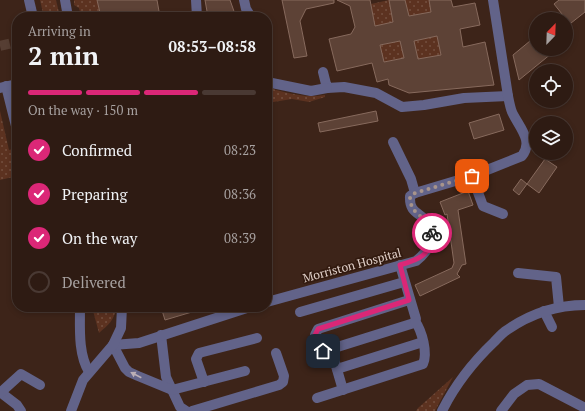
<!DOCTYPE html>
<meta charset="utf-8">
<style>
body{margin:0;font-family:"PT Serif",serif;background:#36241c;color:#f1f3f6;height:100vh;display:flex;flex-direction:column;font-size:15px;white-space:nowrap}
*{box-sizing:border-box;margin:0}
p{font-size:13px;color:#a7a1a0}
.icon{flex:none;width:22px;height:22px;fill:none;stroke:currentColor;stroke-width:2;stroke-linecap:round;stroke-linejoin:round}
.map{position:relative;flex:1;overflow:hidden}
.sheet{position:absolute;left:12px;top:12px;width:260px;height:300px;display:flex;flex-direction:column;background:#2e1b13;border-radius:16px;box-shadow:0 2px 6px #0003,0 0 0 1px #493933}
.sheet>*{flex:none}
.needle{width:26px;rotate:23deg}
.tools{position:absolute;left:529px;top:12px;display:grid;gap:8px}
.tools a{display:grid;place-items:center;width:44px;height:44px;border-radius:50%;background:#2e1b13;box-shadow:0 2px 6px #0003,0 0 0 1px #493933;font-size:20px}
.pin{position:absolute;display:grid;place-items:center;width:34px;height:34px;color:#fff;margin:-17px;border-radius:8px;box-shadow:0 2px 6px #0006}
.courier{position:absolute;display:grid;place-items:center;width:40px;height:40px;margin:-20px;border:3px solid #db2777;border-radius:50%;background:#fff;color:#222;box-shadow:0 1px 5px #0007}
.summary em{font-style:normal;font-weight:700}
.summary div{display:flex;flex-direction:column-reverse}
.summary{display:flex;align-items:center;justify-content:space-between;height:68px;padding:0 16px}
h1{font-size:26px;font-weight:700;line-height:30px}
.bar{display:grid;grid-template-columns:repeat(4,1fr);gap:6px 4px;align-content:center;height:48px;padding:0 16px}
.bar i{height:5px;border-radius:3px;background:#493933}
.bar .on{background:#db2777}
.bar p{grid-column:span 4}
ol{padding:0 16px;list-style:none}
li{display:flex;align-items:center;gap:12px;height:44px}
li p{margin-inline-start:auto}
li .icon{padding:4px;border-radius:50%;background:#db2777;color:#fff;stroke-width:4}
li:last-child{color:#a7a1a0}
li i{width:22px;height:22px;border:2px solid #493933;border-radius:50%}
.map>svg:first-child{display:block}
.green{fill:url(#green-dots)}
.building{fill:#5d4236;stroke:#876a5d;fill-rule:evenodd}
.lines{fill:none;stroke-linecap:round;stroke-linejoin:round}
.minor-tunnel{stroke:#563e33;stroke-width:10;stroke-dasharray:10 5;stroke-linecap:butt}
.minor{stroke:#626389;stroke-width:10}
.oneway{fill:#bbafb6}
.done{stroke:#a8948b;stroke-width:4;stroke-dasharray:0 7.2}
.route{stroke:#db2777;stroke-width:5}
.labels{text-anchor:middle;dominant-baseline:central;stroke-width:3.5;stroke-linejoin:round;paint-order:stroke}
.street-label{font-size:12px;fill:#e1d0c9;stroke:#321a0f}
</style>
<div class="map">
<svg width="585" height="411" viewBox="0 0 585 411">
<defs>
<pattern id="green-dots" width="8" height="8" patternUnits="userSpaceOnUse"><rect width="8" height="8" fill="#5c3220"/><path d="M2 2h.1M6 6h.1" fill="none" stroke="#734f3f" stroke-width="1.8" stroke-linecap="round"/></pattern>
</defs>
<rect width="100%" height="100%" fill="#3d2419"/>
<g class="green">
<polygon points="40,0 56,0 60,17 44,17"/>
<polygon points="74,0 97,0 101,17 81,17 79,8 74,5"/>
<polygon points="389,0 393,22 375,26 371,4"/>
<polygon points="405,0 429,0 431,12 409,16"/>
<polygon points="437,36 441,55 418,59 414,41"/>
<polygon points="400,41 404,58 384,62 380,45"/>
<path d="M273 89C291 94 307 98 325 95V97L309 102 292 99 267 103V92Z"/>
<polygon points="0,111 9,150 13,149 17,151 17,176 0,180"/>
<path d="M92 307H116C115 320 108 325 99 333Z"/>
<polygon points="453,377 435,411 416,411 418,408"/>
</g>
<g class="building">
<polygon points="97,0 157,0 160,17 101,17"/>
<polygon points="205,0 230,0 236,17 208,17"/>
<polygon points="282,0 334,0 334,3 306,9 300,21 307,56 294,58"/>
<path d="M337 0H370L375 26 393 22 389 0H405L409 16 431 12 429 0H451L453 7 475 3 480 25 460 29 463 47 485 42 494 85 409 93 389 85 388 79 377 82 372 63 337 71 329 39 351 34 355 27 350 6ZM437 36 441 55 418 59 414 41ZM400 41 404 58 384 62 380 45Z"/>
<polygon points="559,0 585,0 585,12 566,27 566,19 554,4"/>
<polygon points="536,36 536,49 557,49 519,80 513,55"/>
<polygon points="376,111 378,121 320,132 318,123"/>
<polygon points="499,114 504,130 474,139 469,123"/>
<polygon points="545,159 557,167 539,193 527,184"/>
<polygon points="521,179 527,184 519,195 513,190"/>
<polygon points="468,191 473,205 458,210 466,264 462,265 457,274 460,277 420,296 415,285 452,268 454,263 447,214 445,215 440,202"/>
<polygon points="161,307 201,307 202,309 165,320"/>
</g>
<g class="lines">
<polyline class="minor-tunnel" points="0,46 17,42"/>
<g class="minor">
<polyline points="29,0 33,17"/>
<polyline points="65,0 68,17"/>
<polyline points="196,0 197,17"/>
<polyline points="244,0 246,9 251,17"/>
<polyline points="323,72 327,88 344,87 376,93 402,107 424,105 464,98 508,96"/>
<polyline points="267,82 311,91 327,88"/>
<polyline points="6,86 17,130"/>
<polyline points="0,88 17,84"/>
<polyline points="393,142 411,179 415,193"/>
<polyline points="472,176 483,206 503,214"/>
<polyline points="400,265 416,319 414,323 331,349 323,351 320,348 315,335 318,329 409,300"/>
<polyline points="518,273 556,277 559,307"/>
<path d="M267 302 416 261C426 253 440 237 429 223 420 212 409 214 410 196L415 193 472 176 522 156C534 141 519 127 512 112 510 107 509 101 508 96L493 0"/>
<path d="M80 307C80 328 78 354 89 372"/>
<polyline points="544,311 552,327"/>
<polyline points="300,312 404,282"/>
<polyline points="161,335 166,377 180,407 186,411"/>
<polyline points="113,345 125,368 129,372 138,376 172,390 245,371"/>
<polyline points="113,345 139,343 250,307"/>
<polyline points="331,349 343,390"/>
<polyline points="337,369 423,342"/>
<polyline points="204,382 196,359 199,353 257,338"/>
<polyline points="0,392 17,405 21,411"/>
<polyline points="0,393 21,374 40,385"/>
<path d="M317 398 423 364C428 353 422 331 415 321"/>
<polyline points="71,411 83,380 113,345 121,328 122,307"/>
<polyline points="192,411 279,385 283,382 284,376 276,353"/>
<path d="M442 411C455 385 473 362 494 342 498 338 502 333 507 330 530 314 557 305 585 305"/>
<polyline points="501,411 514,394 527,385 539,384 585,408"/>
</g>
</g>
<defs><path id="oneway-solid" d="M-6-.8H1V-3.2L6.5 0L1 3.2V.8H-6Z"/></defs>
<use class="oneway" href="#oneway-solid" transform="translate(136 375) rotate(-153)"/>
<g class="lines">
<path class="done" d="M432 233C431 215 410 219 410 196L415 193 472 176"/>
<path class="route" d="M323 351 320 348 315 335 318 329 409 300 400 265C418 260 432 255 432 233"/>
</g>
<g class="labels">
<g class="street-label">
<text transform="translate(352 265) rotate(-15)">Morriston Hospital</text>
</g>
</g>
</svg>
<div class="tools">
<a><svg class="needle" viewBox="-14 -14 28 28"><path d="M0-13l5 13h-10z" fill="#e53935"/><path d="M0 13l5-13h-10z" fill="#a7a1a0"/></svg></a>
<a><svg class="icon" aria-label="locate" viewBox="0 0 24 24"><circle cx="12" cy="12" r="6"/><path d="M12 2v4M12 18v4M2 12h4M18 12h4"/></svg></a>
<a><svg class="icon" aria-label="layers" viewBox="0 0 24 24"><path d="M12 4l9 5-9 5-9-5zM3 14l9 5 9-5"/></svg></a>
</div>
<div class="pin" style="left:472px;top:176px;background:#ea580c"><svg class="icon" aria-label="bag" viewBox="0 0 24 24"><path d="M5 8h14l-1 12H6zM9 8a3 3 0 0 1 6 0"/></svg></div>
<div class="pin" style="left:323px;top:351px;background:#1f2937"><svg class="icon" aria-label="home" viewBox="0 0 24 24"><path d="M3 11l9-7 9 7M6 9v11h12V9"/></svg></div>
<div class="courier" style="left:432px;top:233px"><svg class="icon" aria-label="bike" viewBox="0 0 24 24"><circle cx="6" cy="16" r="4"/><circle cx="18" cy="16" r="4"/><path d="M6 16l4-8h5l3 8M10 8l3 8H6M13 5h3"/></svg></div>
<section class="sheet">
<div class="summary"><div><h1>2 min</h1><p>Arriving in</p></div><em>08:53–08:58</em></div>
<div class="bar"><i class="on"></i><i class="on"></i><i class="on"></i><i></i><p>On the way · 150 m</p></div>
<ol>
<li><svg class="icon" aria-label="check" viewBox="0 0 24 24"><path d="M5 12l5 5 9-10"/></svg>Confirmed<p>08:23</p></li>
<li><svg class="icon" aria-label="check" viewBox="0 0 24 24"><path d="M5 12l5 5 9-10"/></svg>Preparing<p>08:36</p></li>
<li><svg class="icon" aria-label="check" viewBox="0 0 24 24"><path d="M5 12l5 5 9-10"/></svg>On the way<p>08:39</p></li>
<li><i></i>Delivered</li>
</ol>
</section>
</div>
